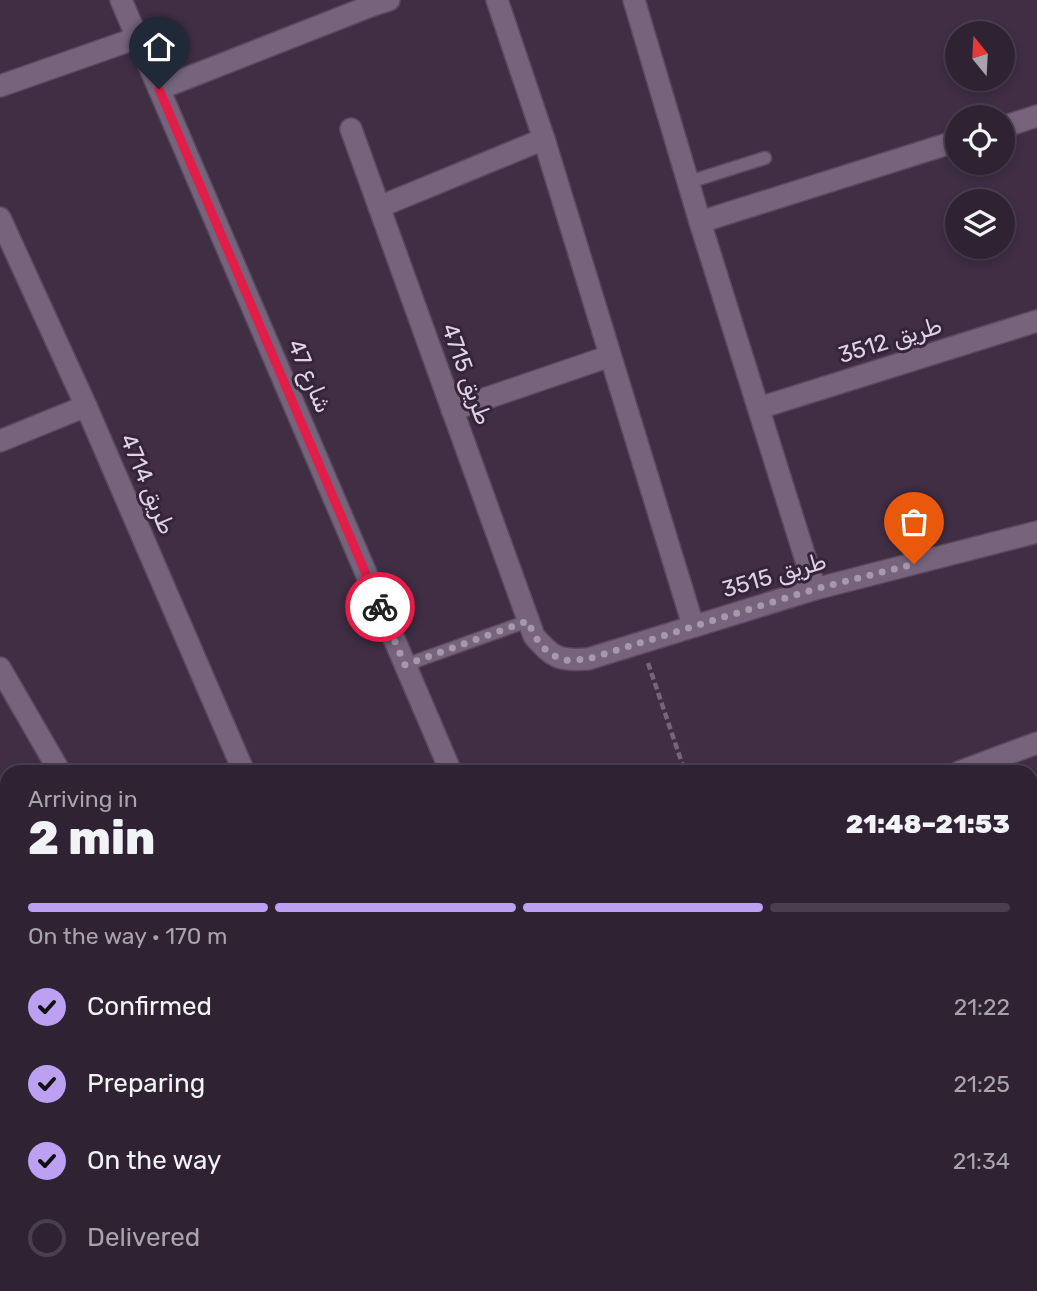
<!DOCTYPE html>
<meta charset="utf-8">
<style>
body{margin:0;font-family:Rubik,"Noto Sans Arabic",sans-serif;background:#372a3b;color:#f1f3f6;height:100vh;display:flex;flex-direction:column;font-size:26px;white-space:nowrap}
*{box-sizing:border-box;margin:0}
p{font-size:23px;color:#a7a4ac}
.icon{flex:none;width:38px;height:38px;fill:none;stroke:currentColor;stroke-width:2;stroke-linecap:round;stroke-linejoin:round}
.map{position:relative;flex:1;overflow:hidden}
.sheet{position:absolute;left:0px;top:765px;width:1038px;height:527px;display:flex;flex-direction:column;background:#2f2233;border-radius:21px 21px 0 0;box-shadow:0 4px 10px #0003,0 0 0 2px #4a3f4e}
.sheet>*{flex:none}
.needle{width:46px;rotate:342deg}
.fabs{position:absolute;left:945px;top:21px;display:grid;gap:14px}
.fabs a{display:grid;place-items:center;width:70px;height:70px;border-radius:50%;background:#2f2233;box-shadow:0 4px 10px #0003,0 0 0 2px #4a3f4e;font-size:35px}
.pin{position:absolute;display:grid;place-items:center;width:60px;height:60px;color:#fff;margin:-72px -30px;border-radius:50% 50% 50% 0;rotate:-45deg;box-shadow:0 0 7px #0007}
.pin .icon{rotate:45deg}
.courier{position:absolute;display:grid;place-items:center;width:70px;height:70px;margin:-35px;border:5px solid #e11d48;border-radius:50%;background:#fff;color:#222;box-shadow:0 2px 9px #0007}
.overview em{font-style:normal;font-weight:800}
.overview div{display:flex;flex-direction:column-reverse}
.overview{display:flex;align-items:center;justify-content:space-between;height:119px;padding:0 28px}
h1{font-size:46px;font-weight:800;line-height:52px}
.bar{display:grid;grid-template-columns:repeat(4,1fr);gap:10px 7px;align-content:center;height:84px;padding:0 28px}
.bar i{height:9px;border-radius:5px;background:#4a3f4e}
.bar .active{background:#bca0f2}
.bar p{grid-column:span 4}
ol{padding:0 28px;list-style:none}
li{display:flex;align-items:center;gap:21px;height:77px}
li p{margin-inline-start:auto}
li .icon{padding:7px;border-radius:50%;background:#bca0f2;color:#111;stroke-width:4}
li:last-child{color:#a7a4ac}
li i{width:38px;height:38px;border:4px solid #4a3f4e;border-radius:50%}
.map>svg:first-child{display:block}
.lines{fill:none;stroke-linecap:round;stroke-linejoin:round}
.lane-casing{stroke:#5a4a5e;stroke-width:15}
.street-casing{stroke:#5a4a5e;stroke-width:24}
.path{stroke:#746579;stroke-width:4.5;stroke-dasharray:7 3.5;stroke-linecap:butt}
.lane{stroke:#76637c;stroke-width:12}
.street{stroke:#76637c;stroke-width:21}
.done{stroke:#a699ab;stroke-width:7;stroke-dasharray:0 12.6}
.route{stroke:#e11d48;stroke-width:9}
.labels{text-anchor:middle;dominant-baseline:central;stroke-width:6;stroke-linejoin:round;paint-order:stroke}
.street-label{font-size:23px;fill:#ded3e2;stroke:#35243a}
</style>
<div class="map">
<svg width="1037" height="1291" viewBox="0 0 1037 1291">
<rect width="100%" height="100%" fill="#3f2e44"/>
<g class="lines">
<g class="lane-casing">
<g id="lane">
<polyline points="689,182 765,158"/>
<polyline points="405,665 528,621"/>
</g>
</g>
<g class="street-casing">
<g id="street">
<polyline points="121,0 451,772"/>
<polyline points="497,0 544,139 693,625"/>
<polyline points="634,0 700,222 815,589"/>
<polyline points="0,86 137,38"/>
<polyline points="159,89 373,5 389,0"/>
<polyline points="1003,127 1037,116"/>
<path d="M351 129 534 636C553 658 559 661 588 659L815 589 1037 532"/>
<polyline points="379,207 544,139"/>
<polyline points="0,218 86,406 244,772"/>
<polyline points="700,222 957,141"/>
<polyline points="759,408 1037,321"/>
<polyline points="452,410 610,356"/>
<polyline points="0,441 86,406"/>
<polyline points="0,668 60,772"/>
<polyline points="959,772 1037,743"/>
<polyline points="1031,976 1037,973"/>
<polyline points="1031,1110 1037,1125"/>
<polyline points="0,1231 7,1227"/>
<polyline points="145,1284 148,1291"/>
<polyline points="669,1284 672,1291"/>
<polyline points="895,1284 897,1291"/>
<polyline points="328,1291 344,1284"/>
</g>
</g>
<g class="path">
<polyline points="648,663 685,772"/>
<polyline points="697,1284 699,1291"/>
</g>
<use href="#lane" class="lane"/>
<use href="#street" class="street"/>
</g>
<g class="lines">
<path class="done" d="M380 607 405 665 528 621C535 639 545 655 565 660 572 661 581 659 588 659L815 589 914 564"/>
<polyline class="route" points="159,89 380,607"/>
</g>
<g class="labels">
<g class="street-label">
<text transform="translate(890 340) rotate(-17)">طريق 3512</text>
<text transform="translate(467 374) rotate(70)">طريق 4715</text>
<text transform="translate(310 376) rotate(67)">شارع 47</text>
<text transform="translate(148 484) rotate(67)">طريق 4714</text>
<text transform="translate(774 575) rotate(-16)">طريق 3515</text>
</g>
</g>
</svg>
<div class="fabs">
<a><svg class="needle" viewBox="-14 -14 28 28"><path d="M0-13l5 13h-10z" fill="#e53935"/><path d="M0 13l5-13h-10z" fill="#a7a4ac"/></svg></a>
<a><svg class="icon" aria-label="locate" viewBox="0 0 24 24"><circle cx="12" cy="12" r="6"/><path d="M12 2v4M12 18v4M2 12h4M18 12h4"/></svg></a>
<a><svg class="icon" aria-label="layers" viewBox="0 0 24 24"><path d="M12 4l9 5-9 5-9-5zM3 14l9 5 9-5"/></svg></a>
</div>
<div class="pin" style="left:914px;top:564px;background:#ea580c"><svg class="icon" aria-label="bag" viewBox="0 0 24 24"><path d="M5 8h14l-1 12H6zM9 8a3 3 0 0 1 6 0"/></svg></div>
<div class="pin" style="left:159px;top:89px;background:#1f2937"><svg class="icon" aria-label="home" viewBox="0 0 24 24"><path d="M3 11l9-7 9 7M6 9v11h12V9"/></svg></div>
<div class="courier" style="left:380px;top:607px"><svg class="icon" aria-label="bike" viewBox="0 0 24 24"><circle cx="6" cy="16" r="4"/><circle cx="18" cy="16" r="4"/><path d="M6 16l4-8h5l3 8M10 8l3 8H6M13 5h3"/></svg></div>
<section class="sheet">
<div class="overview"><div><h1>2 min</h1><p>Arriving in</p></div><em>21:48–21:53</em></div>
<div class="bar"><i class="active"></i><i class="active"></i><i class="active"></i><i></i><p>On the way · 170 m</p></div>
<ol>
<li><svg class="icon" aria-label="check" viewBox="0 0 24 24"><path d="M5 12l5 5 9-10"/></svg>Confirmed<p>21:22</p></li>
<li><svg class="icon" aria-label="check" viewBox="0 0 24 24"><path d="M5 12l5 5 9-10"/></svg>Preparing<p>21:25</p></li>
<li><svg class="icon" aria-label="check" viewBox="0 0 24 24"><path d="M5 12l5 5 9-10"/></svg>On the way<p>21:34</p></li>
<li><i></i>Delivered</li>
</ol>
</section>
</div>
